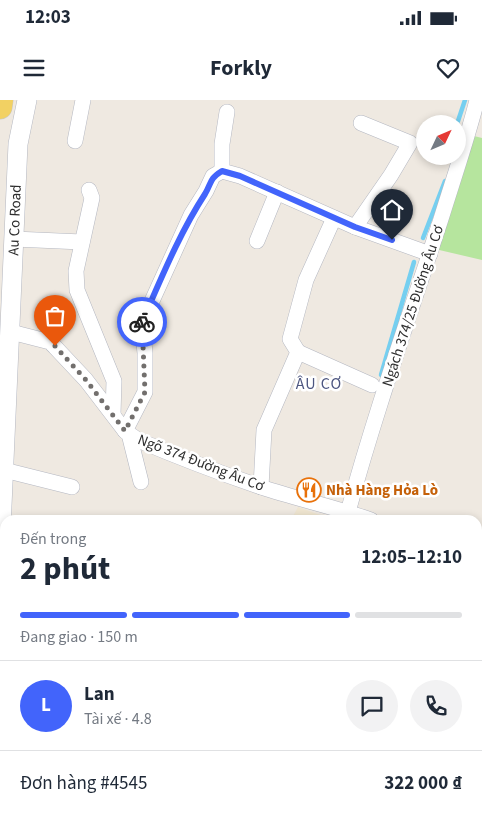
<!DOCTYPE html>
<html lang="vi">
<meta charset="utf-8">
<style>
body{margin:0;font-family:"Source Sans 3",sans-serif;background:#f2f2f3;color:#1f2937;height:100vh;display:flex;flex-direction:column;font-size:19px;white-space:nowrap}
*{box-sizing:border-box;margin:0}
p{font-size:16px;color:#747a83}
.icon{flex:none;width:28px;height:28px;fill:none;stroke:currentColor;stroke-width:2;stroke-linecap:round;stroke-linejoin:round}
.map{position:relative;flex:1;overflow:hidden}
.sheet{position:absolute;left:0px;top:415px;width:482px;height:311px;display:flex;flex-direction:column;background:#fff;border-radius:15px 15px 0 0;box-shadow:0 2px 8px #0003}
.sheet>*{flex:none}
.needle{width:32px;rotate:46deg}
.tools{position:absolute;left:416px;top:15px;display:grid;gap:10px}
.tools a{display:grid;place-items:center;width:50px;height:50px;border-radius:50%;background:#fff;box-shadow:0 2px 8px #0003;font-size:25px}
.pin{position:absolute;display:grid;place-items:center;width:42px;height:42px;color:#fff;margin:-51px -21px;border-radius:50% 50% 50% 0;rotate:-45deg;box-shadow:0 0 5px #0007}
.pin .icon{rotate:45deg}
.courier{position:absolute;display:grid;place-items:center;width:50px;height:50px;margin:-25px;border:4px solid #4264fb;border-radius:50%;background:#fff;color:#222;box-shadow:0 1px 6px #0007}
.overview em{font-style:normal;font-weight:700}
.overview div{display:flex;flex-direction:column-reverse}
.overview{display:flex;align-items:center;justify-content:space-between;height:85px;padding:0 20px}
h1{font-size:32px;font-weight:700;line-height:38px}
.bar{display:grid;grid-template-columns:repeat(4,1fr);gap:8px 5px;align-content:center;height:60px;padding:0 20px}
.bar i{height:6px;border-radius:4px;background:#e0e1e3}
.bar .on{background:#4264fb}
.bar p{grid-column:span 4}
.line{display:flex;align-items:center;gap:12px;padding:0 20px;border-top:1px solid #e0e1e3}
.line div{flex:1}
.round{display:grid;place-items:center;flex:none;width:52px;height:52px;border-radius:26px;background:#f2f2f3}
.status{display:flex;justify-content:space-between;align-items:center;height:35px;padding:0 25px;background:#fff;direction:ltr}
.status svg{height:14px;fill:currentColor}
header{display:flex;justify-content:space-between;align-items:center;height:65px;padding:0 20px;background:#fff;font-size:22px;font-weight:700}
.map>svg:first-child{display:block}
.education{fill:#f0e6d1}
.green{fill:#b6e59e}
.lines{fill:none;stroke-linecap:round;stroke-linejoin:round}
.stream{stroke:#75cff0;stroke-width:4.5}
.minor-casing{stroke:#b4b7c1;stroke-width:16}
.tertiary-casing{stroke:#b4b7c1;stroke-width:20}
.primary-casing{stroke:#c9c9c9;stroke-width:25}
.minor{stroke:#fff;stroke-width:15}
.tertiary{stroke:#fff;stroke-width:19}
.primary{stroke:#f2d163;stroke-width:24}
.done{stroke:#726f6d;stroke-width:5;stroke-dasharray:0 9}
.route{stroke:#4264fb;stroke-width:6}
.labels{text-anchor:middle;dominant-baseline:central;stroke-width:5;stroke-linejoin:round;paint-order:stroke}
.street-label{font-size:15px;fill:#2e2e2e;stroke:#fff}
.food-label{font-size:15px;font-weight:bold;fill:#c56008;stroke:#fff;text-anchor:start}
.neighbourhood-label{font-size:16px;letter-spacing:1px;fill:#4d5680;stroke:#fff}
</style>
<div class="status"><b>12:03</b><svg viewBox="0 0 49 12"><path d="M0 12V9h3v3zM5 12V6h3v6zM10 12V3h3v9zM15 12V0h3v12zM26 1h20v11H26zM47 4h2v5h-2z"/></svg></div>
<header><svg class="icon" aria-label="menu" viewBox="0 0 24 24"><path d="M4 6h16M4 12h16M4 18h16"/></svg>Forkly<svg class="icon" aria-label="heart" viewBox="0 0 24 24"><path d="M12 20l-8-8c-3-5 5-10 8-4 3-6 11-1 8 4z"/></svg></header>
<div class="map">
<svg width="482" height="726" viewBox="0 0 482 726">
<rect width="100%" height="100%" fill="#efe9e1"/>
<polygon class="education" points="298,407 323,416 336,420 291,420"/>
<polygon class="green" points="474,36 482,38 482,160 435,149"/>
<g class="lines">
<g class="stream">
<polyline points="457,24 465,0"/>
<polyline points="423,138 445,81"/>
<polyline points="381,275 414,162"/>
<polyline points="182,726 183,721"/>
</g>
<g class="minor-casing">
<g id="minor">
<polyline points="227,12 222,44 222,71 240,76 355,127 430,154"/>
<polyline points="75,41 83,0"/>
<polyline points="89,90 92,98 76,171 77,190 114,281 113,314"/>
<polyline points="355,127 391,75 410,43 361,23"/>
<polyline points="14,139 82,142"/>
<polyline points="257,141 277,92"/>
<path d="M11 232 50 242 55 247 86 280 125 331 138 340C178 357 220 373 261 387 297 399 335 407 371 420"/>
<polyline points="298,252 372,285"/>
<polyline points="125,331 145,292 145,253 142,223 191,115 206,91 213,76 222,71"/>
<polyline points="129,334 141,382"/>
<polyline points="4,370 72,387"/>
<polyline points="261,387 264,330 298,252 290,239 306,180 334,118"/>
<path d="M348 412C375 313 409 217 441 119 453 80 467 40 477 0"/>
<polyline points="478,450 482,451"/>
<polyline points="0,623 5,624"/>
<polyline points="347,726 348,721"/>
<polyline points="422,726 423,721"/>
</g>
</g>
<g class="tertiary-casing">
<polyline id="tertiary" points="0,451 18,44 27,0"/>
</g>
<g class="primary-casing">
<polyline id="primary" points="0,7 1,0"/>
</g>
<use href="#minor" class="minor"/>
<use href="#tertiary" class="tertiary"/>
<use href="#primary" class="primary"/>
</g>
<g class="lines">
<polyline class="done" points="55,246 86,280 125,331 145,292 142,222"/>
<path class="route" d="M142 222C161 179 179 134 205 94 212 82 209 79 222 71L240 76 355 127 392 140"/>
</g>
<defs>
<g id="restaurant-ring" transform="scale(1.25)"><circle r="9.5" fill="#fff" stroke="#e8710a" stroke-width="1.5"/><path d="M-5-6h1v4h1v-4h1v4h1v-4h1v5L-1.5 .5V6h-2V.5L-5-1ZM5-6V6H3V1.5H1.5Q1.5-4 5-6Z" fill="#e8710a"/></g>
</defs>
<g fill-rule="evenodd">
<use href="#restaurant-ring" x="309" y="390"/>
</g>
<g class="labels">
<g class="street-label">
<text transform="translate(15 120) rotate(-88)">Au Co Road</text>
<text transform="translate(413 206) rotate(-72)">Ngách 374/25 Đường Âu Cơ</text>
<text transform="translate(201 363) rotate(21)">Ngõ 374 Đường Âu Cơ</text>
</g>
<g class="food-label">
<text x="326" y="390">Nhà Hàng Hỏa Lò</text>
</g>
<g class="neighbourhood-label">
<text x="319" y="284">ÂU CƠ</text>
</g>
</g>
</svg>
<div class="tools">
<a><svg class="needle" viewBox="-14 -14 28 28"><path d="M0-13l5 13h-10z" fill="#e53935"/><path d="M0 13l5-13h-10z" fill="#747a83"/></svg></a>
</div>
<div class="pin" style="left:55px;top:246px;background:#ea580c"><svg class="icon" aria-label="bag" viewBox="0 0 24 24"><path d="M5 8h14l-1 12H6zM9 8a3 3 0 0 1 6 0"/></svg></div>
<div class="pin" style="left:392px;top:140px;background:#1f2937"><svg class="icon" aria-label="home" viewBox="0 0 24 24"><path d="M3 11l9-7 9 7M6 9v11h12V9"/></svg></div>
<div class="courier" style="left:142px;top:222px"><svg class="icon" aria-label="bike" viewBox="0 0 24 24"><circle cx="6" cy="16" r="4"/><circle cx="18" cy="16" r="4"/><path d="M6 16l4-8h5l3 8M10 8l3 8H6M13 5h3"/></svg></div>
<section class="sheet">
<div class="overview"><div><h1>2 phút</h1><p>Đến trong</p></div><em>12:05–12:10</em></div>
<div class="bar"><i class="on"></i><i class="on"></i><i class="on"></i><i></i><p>Đang giao · 150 m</p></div>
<div class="line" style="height:90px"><b class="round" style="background:#4264fb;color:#fff">L</b><div><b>Lan</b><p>Tài xế · 4.8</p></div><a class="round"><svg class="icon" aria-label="chat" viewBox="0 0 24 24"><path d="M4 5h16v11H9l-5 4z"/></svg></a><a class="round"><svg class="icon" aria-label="phone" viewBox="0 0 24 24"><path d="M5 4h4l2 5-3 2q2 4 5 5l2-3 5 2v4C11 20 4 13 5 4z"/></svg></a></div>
<div class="line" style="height:65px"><div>Đơn hàng #4545</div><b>322 000 ₫</b></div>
</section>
</div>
